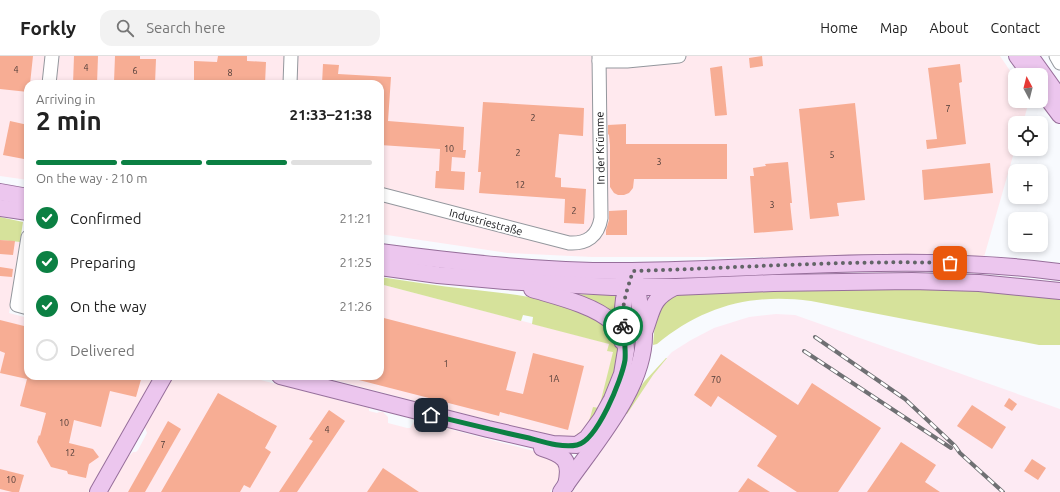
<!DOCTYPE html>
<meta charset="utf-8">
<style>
body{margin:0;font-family:Ubuntu,sans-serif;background:#f2f2f2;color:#222;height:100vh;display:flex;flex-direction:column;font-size:15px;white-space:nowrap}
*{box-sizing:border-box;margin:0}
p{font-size:13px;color:#767676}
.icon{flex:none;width:22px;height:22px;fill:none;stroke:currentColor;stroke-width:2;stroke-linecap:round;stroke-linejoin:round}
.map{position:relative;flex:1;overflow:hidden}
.drawer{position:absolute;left:24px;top:24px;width:360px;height:300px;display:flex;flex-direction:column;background:#fff;border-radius:12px;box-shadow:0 2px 6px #0003}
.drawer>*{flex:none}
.needle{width:26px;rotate:353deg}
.controls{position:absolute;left:1008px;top:12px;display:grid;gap:8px}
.controls a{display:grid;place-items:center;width:40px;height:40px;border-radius:8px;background:#fff;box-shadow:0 2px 6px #0003;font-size:20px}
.pin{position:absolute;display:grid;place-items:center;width:34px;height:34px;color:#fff;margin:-17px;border-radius:8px;box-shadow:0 2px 6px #0006}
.courier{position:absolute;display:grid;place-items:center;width:40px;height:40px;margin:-20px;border:3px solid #0b8043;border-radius:50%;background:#fff;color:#222;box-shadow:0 1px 5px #0007}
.overview em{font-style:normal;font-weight:600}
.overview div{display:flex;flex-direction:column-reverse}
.overview{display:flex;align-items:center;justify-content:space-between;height:68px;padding:0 12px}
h1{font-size:26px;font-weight:600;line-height:30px}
.bar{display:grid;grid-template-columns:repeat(4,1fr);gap:6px 4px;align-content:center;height:48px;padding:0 12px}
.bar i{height:5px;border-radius:3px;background:#e0e0e0}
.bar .on{background:#0b8043}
.bar p{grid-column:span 4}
ol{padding:0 12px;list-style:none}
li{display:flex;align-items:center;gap:12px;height:44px}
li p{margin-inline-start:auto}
li .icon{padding:4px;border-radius:50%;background:#0b8043;color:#fff;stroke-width:4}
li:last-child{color:#767676}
li i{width:22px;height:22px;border:2px solid #e0e0e0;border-radius:50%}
header{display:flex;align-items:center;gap:24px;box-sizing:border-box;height:56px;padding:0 20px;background:#fff;border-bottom:1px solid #e0e0e0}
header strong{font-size:19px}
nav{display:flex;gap:22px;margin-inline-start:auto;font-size:14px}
.search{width:280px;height:36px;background:#f2f2f2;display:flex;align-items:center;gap:10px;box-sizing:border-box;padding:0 14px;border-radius:12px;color:#767676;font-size:15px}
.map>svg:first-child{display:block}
.commercial{fill:#ffe9ee}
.industrial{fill:#fdeaf3}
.green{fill:#d6e29b}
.building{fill:#f7ad94}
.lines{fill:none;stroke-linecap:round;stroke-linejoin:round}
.minor-casing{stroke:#93979d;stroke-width:15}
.major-casing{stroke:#976f9b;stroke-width:18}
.minor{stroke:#fff;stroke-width:13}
.major{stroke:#ecc6ee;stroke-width:16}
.rail-casing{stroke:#6f7073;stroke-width:4}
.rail{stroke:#fff;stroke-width:2.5;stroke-dasharray:8;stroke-linecap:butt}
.done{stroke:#626467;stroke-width:4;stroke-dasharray:0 7.2}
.route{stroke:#0b8043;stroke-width:5}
.labels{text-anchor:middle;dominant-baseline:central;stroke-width:3.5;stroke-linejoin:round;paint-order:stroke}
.number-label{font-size:9px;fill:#4b3a36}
.street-label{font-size:11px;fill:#121316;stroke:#fff}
</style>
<header>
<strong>Forkly</strong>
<div class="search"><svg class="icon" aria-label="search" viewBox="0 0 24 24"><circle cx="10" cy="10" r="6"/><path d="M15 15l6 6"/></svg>Search here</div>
<nav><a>Home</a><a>Map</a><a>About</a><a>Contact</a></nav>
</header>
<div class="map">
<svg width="1060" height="436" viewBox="0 0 1060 436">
<rect width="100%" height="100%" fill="#f8fafe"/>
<g class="commercial">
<polygon points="0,0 1000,0 1015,22 1015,45 1029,45 1023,67 1015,67 1015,93 984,201 592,201 508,197 380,178 380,28 28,28 28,124 0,120"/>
<polygon points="0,184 20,186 9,257 28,262 28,320 155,320 88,436 0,436"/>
<polygon points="380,228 618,290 613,325 591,369 577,380 564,381 550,380 319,320 380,320"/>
<polygon points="173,320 245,320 369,352 369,355 377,357 379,356 383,356 388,361 388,367 407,372 410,372 415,364 541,397 560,409 560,421 550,436 106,436 127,399 130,399 133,396 136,396 138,394 147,377 144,369"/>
</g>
<polygon class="industrial" points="776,258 795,259 1060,353 1060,436 572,436 644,326 672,296 691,284 714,272 749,261"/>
<g class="green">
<polygon points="0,161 23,166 20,186 0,184"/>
<path d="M380 221C409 225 438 230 467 233 508 238 542 240 580 255 590 258 600 261 607 269 622 284 619 304 614 323 609 341 594 372 577 380V378C588 373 590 362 593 351L599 352 613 296 607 295 609 288 532 268 533 261 523 259 521 265 380 228Z"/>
<path d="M881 232 968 234 1060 242V289H1039L811 245C752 237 703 250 657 288L653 289 655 266 660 251 676 237Z"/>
<polygon points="560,238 622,239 621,272"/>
<polygon points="666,302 667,302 653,319 627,358 622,358 644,326"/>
</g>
<g class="building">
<polygon points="0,0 33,0 30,28 28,28 28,36 0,33"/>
<polygon points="74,0 98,0 97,28 73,28"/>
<polygon points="115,0 140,0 140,3 156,3 155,28 114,26"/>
<polygon points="218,0 247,0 247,5 266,6 265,28 194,28 194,5 217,6"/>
<polygon points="762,0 763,10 750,12 749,2"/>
<polygon points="323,8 339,9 338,18 391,21 388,65 464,71 463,94 466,94 465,102 452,101 451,115 465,116 464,134 435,132 436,115 439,115 440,93 380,89 380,28 322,28"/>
<polygon points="960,8 962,26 959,27 966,88 927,93 926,84 937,83 928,12"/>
<polygon points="722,10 727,59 715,60 710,12"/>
<polygon points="483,46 584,52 583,80 559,78 555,121 561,122 561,131 586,133 584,168 564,167 565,143 479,137 481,116 478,116"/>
<polygon points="855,47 865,144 837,147 839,160 810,163 799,53"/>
<polygon points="10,65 28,69 28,85 24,103 3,99"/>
<polygon points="626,68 626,88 727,88 727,123 634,123 633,132 629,137 624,139 618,139 614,137 610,131 610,89 609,79 608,78 608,69"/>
<polygon points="788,106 792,147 790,147 793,174 754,177 750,120 754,120 753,112 766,110 765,108"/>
<polygon points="990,107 993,137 924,144 922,114"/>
<polygon points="627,154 627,179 606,179 606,174 609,164 609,155"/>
<polygon points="0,184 15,185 13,199 0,198"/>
<polygon points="0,211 13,213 12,221 0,220"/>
<polygon points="380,261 516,296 506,334 523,338 533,297 584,310 568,374 500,356 499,360 355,323 356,320 380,320"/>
<polygon points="0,264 28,271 28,320 142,320 136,341 110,335 101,371 74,364 69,387 93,393 99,401 89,408 86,422 68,418 67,415 51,411 37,386 39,379 40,380 46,357 20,350 27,323 0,317 5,297 0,295"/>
<polygon points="721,298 798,349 812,327 881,372 838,436 797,436 757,410 777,380 718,340 711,351 694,339"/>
<polygon points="218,337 277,370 265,392 271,396 250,432 244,429 240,436 161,436"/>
<polygon points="1009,342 1017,348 1012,355 1004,350"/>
<polygon points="972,349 1006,371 992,393 957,370"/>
<polygon points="329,354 345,365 297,436 279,436 313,385 309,383"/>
<polygon points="168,365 181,373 145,436 128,436"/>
<polygon points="901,386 936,409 925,426 940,436 867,436"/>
<polygon points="1032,403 1046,412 1038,424 1024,415"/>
<polygon points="383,412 419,436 367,436"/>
<polygon points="0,413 24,419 19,436 12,436 0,433"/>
<polygon points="748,422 770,436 738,436"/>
</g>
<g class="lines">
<g class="minor-casing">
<g id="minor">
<polyline points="1056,0 1060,7"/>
<polyline points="599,5 627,5 679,0"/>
<polyline points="49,28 52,0"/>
<polyline points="290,28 291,0"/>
<path d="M380 138 569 187C587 188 598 180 601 162L599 0"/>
<polyline points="28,181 17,249 28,252"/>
</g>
</g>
<g class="major-casing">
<g id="major">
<polyline points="1017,0 1031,19"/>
<polyline points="1030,0 1060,42"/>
<polyline points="1042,35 1060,59"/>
<polyline points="0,136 28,141"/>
<polyline points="0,152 28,156"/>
<path d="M380 196C464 207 548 216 632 215 775 213 918 197 1060 216"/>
<polyline points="380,211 438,219 505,225 612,231 675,231 773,227 912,225 979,227 1060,235"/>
<path d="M532 233C555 240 594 249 612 266 617 271 620 278 622 285"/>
<path d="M645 274C653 252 652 242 675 231"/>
<polyline points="280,320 488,373 553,388 577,389 587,382 601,363 612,343 622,318 626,294 623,252 624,243 630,222"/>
<path d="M542 392C564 399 572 404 566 429"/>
<polyline points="98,436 164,320"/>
<path d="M561 436C591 391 646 333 644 276 644 270 642 264 641 258 639 246 638 234 635 222"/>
</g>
</g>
<use href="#minor" class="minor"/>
<use href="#major" class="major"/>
<g class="rail-casing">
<g id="rail">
<polyline points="815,281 905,343 955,390 960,397 1003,436"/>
<polyline points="804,295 951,392"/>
</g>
</g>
<use href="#rail" class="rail"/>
</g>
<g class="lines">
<path class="done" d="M623 270C621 250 627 234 633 215 738 212 844 204 950 207"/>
<path class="route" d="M431 359C464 367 496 375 529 382 544 386 562 392 577 389 597 385 622 323 625 304 626 293 624 282 623 270"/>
</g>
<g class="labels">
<g class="number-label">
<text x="86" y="12">4</text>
<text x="16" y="14">4</text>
<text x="135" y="15">6</text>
<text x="230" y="17">8</text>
<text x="948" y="53">7</text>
<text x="533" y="62">2</text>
<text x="449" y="93">10</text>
<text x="518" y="97">2</text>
<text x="832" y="99">5</text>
<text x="659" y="106">3</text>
<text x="520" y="129">12</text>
<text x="772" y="149">3</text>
<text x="574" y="155">2</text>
<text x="446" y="308">1</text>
<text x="554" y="323">1A</text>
<text x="716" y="324">70</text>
<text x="64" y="367">10</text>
<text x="327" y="374">4</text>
<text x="163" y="389">7</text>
<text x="70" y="397">12</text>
<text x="11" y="424">10</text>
</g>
<g class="street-label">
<text transform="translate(600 92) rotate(-91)">In der Krümme</text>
<text transform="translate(486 166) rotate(15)">Industriestraße</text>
</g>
</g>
</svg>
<div class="controls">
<a><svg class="needle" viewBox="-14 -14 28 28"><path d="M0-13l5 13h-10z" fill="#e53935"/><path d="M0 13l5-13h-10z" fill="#767676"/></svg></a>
<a><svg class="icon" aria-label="locate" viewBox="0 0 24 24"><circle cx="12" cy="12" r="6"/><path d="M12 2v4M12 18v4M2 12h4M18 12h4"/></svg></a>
<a>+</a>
<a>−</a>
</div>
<div class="pin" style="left:950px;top:207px;background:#ea580c"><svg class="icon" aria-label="bag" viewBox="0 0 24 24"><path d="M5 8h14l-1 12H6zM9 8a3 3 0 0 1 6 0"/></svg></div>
<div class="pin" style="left:431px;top:359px;background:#1f2937"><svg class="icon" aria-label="home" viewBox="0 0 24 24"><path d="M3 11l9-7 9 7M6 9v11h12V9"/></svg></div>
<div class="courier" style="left:623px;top:270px"><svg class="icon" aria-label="bike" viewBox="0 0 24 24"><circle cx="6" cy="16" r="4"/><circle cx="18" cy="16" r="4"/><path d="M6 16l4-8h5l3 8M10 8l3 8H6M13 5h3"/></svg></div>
<section class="drawer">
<div class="overview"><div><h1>2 min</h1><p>Arriving in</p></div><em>21:33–21:38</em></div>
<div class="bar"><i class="on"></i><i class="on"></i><i class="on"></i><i></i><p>On the way · 210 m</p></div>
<ol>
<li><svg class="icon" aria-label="check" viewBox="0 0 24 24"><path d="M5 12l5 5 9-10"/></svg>Confirmed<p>21:21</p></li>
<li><svg class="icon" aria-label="check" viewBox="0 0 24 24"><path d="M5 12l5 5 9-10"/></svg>Preparing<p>21:25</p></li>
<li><svg class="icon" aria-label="check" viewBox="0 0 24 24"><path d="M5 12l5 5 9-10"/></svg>On the way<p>21:26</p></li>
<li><i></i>Delivered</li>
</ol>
</section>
</div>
